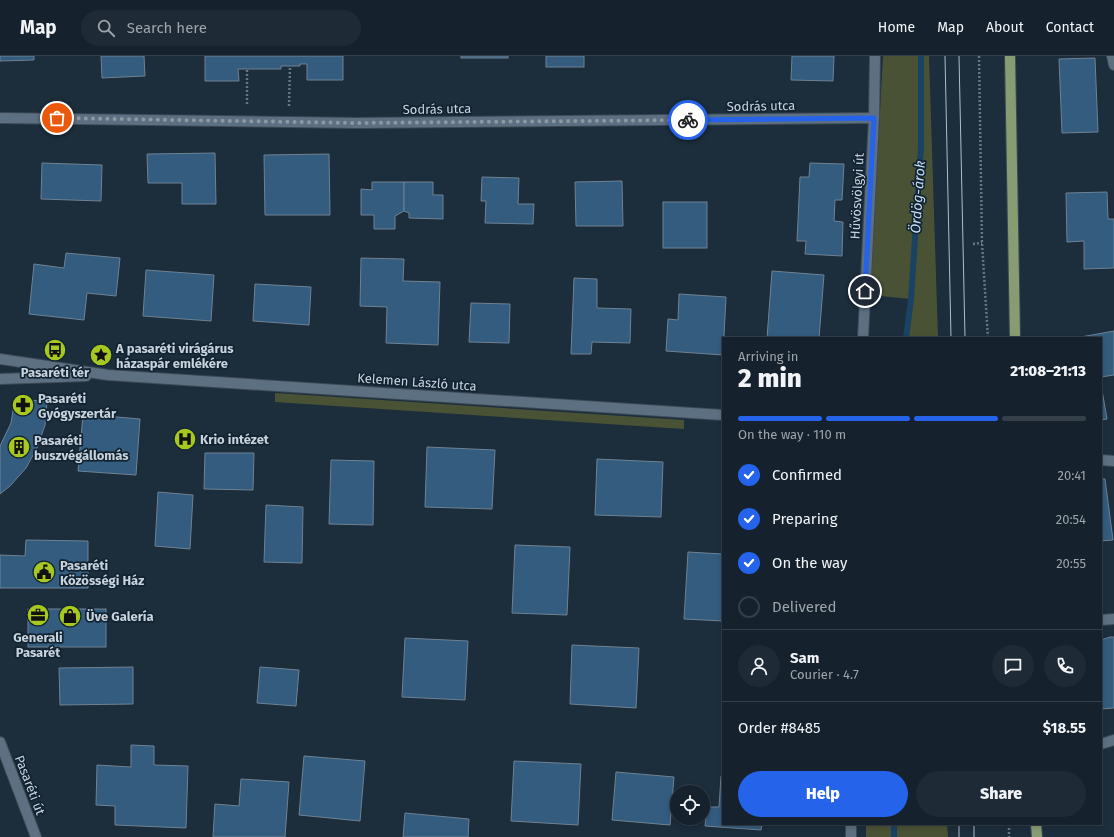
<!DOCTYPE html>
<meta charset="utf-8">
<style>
body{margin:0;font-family:"Fira Sans",sans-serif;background:#1e2a35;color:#f1f3f6;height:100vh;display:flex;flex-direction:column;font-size:15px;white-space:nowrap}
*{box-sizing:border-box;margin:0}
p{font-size:13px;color:#9da4aa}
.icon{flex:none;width:22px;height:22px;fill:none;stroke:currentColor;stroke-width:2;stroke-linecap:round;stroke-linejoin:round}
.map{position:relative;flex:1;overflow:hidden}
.details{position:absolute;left:722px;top:281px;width:380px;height:488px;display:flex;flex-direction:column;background:#15222d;border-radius:0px;box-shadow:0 2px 6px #0003,0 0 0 1px #343f49}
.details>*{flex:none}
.tools{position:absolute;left:670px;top:729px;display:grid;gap:8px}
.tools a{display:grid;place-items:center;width:40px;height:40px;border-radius:50%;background:#15222d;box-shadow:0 2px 6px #0003,0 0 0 1px #343f49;font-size:20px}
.pin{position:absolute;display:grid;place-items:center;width:34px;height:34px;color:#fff;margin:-17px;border:2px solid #fff;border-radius:50%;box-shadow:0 1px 4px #0007}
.courier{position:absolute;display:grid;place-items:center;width:40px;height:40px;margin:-20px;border:3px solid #2563eb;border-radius:50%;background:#fff;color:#222;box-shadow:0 1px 5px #0007}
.summary em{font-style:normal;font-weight:800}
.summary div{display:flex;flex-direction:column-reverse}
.summary{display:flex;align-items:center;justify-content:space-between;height:68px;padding:0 16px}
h1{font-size:26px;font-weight:800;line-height:30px}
.bar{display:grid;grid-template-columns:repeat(4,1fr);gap:6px 4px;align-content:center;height:48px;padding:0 16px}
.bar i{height:5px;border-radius:3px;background:#343f49}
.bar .on{background:#2563eb}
.bar p{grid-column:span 4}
.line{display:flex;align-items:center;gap:10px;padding:0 16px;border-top:1px solid #343f49}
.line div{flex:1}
.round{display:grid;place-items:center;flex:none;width:42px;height:42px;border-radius:21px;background:#1e2a35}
ol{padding:0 16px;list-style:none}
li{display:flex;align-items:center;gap:12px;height:44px}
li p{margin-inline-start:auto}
li .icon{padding:4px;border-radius:50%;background:#2563eb;color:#fff;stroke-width:4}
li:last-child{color:#9da4aa}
li i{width:22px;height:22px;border:2px solid #343f49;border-radius:50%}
.primary-button{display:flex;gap:8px;margin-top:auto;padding:8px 16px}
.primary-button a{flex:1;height:46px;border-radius:24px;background:#2563eb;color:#fff;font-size:16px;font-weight:800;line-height:46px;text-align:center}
.primary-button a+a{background:#1e2a35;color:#f1f3f6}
header{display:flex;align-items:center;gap:24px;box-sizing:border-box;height:56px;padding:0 20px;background:#15222d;border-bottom:1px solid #343f49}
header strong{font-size:19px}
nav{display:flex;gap:22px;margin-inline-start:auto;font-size:14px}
.search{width:280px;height:36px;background:#1e2a35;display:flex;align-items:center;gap:10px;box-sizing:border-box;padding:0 14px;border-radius:22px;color:#9da4aa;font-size:15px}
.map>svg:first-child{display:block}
.green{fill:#4a5235}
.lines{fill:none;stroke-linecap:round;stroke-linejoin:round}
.stream{stroke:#194263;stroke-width:6}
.building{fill:#335c7e;stroke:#6e8294}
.minor-casing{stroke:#3c4a56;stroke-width:12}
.major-casing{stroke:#3c4a56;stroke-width:12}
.path{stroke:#687683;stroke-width:2.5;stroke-dasharray:2 2;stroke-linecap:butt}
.minor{stroke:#5d7081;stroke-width:10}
.major{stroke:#889c74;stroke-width:10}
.tram{stroke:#b2bdc8;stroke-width:1}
.done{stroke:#8c99a5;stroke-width:4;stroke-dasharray:0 7.2}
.route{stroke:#2563eb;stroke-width:5}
.labels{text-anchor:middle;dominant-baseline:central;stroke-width:3.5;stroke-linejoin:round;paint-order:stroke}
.street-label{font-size:13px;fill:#c8d3dd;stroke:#122332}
.poi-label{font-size:13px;font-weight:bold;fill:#c8d3dd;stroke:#122332;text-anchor:start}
.water-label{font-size:14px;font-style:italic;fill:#c4ddf4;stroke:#122332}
</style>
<header>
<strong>Map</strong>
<div class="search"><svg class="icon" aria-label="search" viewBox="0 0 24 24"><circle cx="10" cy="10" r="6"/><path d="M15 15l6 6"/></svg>Search here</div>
<nav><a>Home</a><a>Map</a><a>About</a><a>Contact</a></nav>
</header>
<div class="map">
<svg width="1114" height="781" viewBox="0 0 1114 781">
<rect width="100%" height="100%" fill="#1c2d3c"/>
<g class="green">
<polygon points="883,0 929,0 938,282 906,282 911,243 870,239"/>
<polygon points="275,337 684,364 684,373 275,346"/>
<polygon points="866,768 947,768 948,781 866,781"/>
</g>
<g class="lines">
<g class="stream">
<polyline points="906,282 911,243 921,91 921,0"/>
<polyline points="894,781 894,768"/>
</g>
</g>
<g class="building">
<polygon points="0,0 34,0 34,4 0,5"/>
<polygon points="101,0 144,0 145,20 102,22"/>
<polygon points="205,0 343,0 343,24 307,24 307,8 300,8 300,10 281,10 281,13 238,13 239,25 205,25"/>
<rect x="461" y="0" width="47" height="2"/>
<rect x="546" y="0" width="38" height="11"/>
<polygon points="792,0 834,0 833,25 791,24"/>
<polygon points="1095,2 1098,76 1062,77 1059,3"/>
<polygon points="215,97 216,148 182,148 182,127 148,127 147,98"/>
<polygon points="329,98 330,159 265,159 264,99"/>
<polygon points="42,107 102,109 101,145 41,143"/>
<polygon points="810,107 844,108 842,144 835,144 834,165 843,166 842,200 805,198 806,185 797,185 800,121 809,121"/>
<polygon points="482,121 519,122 518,148 534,148 533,168 485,167 486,145 481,145"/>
<polygon points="622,125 623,170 576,170 575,126"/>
<polygon points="372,126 404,126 404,155 395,160 395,173 374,173 374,159 361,159 361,133 372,134"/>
<polygon points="404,126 433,126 433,139 443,139 443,163 409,162 409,157 404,155"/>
<polygon points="1107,136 1108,163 1114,163 1114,212 1084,213 1084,185 1067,186 1066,137"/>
<rect x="663" y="146" width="44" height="46"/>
<polygon points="66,197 120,202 116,240 87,237 84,264 29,258 34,208 64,212"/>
<polygon points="361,202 404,203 403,225 440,226 438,289 386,287 387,251 360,250"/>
<polygon points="146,214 214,219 211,265 143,260"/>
<polygon points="772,215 824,219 819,282 767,282"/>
<polygon points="574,222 597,223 597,252 631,253 630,287 592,286 591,298 571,298"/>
<polygon points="255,228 311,231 309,269 253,265"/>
<polygon points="679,238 726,241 723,299 666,295 668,263 678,264"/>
<polygon points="471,247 510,248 509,287 469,286"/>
<polygon points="1114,275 1114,319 1101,321 1101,282 1075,282"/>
<polygon points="1101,328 1107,363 1101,364"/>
<polygon points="15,342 47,346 45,369 37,392 26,412 10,430 0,438 0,390 11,367"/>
<polygon points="83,358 140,363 136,419 78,415"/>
<polygon points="427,391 495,394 492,453 425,451"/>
<polygon points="205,397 254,397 253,434 204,433"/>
<polygon points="597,403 663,406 661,461 595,459"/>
<polygon points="331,404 374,405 373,469 329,468"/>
<polygon points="1101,423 1105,423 1113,484 1101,485"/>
<polygon points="158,436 193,439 190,493 155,490"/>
<polygon points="266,449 303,451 302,507 264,506"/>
<polygon points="26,484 88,485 88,532 0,532 0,499 25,500"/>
<polygon points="515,489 570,491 567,559 512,557"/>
<polygon points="688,496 723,498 723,565 684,563"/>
<rect x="28" y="553" width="78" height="38"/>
<polygon points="1110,581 1114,581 1114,652 1101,653 1101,584"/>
<polygon points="405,582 468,585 465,644 402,641"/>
<polygon points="572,589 639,592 636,652 570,648"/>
<polygon points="133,611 133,648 60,649 59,612"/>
<polygon points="260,611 299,614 296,650 257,647"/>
<polygon points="131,689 154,690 154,709 188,710 186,772 115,769 115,750 96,749 97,709 131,711"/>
<polygon points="304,700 365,705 360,765 299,759"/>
<polygon points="514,705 581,708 578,769 511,765"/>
<polygon points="616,716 674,721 670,769 612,764"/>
<polygon points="721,720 723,720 723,768 762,768 761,774 705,770 707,751 719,751"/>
<polygon points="241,723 289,726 285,781 213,781 215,748 239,750"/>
<polygon points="405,757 469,763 468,781 403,781"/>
</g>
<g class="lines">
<g class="minor-casing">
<g id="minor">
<polyline points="1112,0 1114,9"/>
<polyline points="0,62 357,67 874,62"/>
<polyline points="863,282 874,62 875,0"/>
<polyline points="0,303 108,319 723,359"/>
<polyline points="0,323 86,320"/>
<polyline points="1101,404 1114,405"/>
<polyline points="1101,564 1114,563"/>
<polyline points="0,686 36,781"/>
<polyline points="1101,688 1114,684"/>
<polyline points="851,768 851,781"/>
</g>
</g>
<g class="major-casing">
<g id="major">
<polyline points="1010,0 1015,282"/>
<polyline points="1036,768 1037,781"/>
</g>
</g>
<g class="path">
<polyline points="979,0 982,187 988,282"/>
<polyline points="247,14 247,49"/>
<polyline points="289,50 290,10"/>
<polyline points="973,188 982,187"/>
<polyline points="1009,768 1009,781"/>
</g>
<use href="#minor" class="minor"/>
<use href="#major" class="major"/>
<g class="tram">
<polyline points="945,0 951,282"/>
<polyline points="959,0 965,282"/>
<polyline points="959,768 959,781"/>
<polyline points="974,768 974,781"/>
</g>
</g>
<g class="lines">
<polyline class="done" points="57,62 357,67 688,64"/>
<polyline class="route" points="688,64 874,62 865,235"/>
</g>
<defs>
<g id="bus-disc" transform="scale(1.15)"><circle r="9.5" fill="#a7c81f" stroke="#122332"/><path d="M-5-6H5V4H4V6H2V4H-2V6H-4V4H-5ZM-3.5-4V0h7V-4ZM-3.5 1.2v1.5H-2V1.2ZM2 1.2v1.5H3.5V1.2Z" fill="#111"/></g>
<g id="sight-disc" transform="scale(1.15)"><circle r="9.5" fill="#a7c81f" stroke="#122332"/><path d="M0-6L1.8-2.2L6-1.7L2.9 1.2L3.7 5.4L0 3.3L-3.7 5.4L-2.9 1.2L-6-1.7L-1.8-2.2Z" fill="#111"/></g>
<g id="pharmacy-disc" transform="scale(1.15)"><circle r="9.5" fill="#a7c81f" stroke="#122332"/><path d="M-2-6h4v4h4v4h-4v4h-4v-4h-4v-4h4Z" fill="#111"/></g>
<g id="hospital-disc" transform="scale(1.15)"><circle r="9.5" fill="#a7c81f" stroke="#122332"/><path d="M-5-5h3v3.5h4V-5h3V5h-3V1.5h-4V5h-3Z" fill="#111"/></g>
<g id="building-disc" transform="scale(1.15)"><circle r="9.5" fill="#a7c81f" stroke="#122332"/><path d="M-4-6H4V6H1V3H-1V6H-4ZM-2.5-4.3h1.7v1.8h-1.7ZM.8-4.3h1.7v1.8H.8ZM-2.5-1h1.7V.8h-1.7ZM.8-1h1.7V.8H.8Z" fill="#111"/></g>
<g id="civic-disc" transform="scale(1.15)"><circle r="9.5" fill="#a7c81f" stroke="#122332"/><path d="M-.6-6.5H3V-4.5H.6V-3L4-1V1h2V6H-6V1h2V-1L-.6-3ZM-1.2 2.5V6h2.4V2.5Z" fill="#111"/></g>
<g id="office-disc" transform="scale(1.15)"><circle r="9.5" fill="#a7c81f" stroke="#122332"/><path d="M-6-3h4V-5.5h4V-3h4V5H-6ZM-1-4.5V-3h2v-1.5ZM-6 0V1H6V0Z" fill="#111"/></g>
<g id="shop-disc" transform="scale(1.15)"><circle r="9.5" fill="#a7c81f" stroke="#122332"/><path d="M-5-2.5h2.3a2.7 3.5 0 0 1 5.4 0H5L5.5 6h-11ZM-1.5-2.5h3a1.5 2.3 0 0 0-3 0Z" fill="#111"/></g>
</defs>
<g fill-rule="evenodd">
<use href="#bus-disc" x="55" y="294"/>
<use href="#sight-disc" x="101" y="299"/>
<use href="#pharmacy-disc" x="23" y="349"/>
<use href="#hospital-disc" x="185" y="383"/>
<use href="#building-disc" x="19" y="391"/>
<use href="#civic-disc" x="44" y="516"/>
<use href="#office-disc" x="38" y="559"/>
<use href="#shop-disc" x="70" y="560"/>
</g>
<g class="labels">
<g class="street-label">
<text transform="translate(761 50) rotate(-1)">Sodrás utca</text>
<text transform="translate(437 53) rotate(-1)">Sodrás utca</text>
<text transform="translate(857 140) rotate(-87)">Hűvösvölgyi út</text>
<text transform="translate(417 326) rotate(4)">Kelemen László utca</text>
<text transform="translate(30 729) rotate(69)">Pasaréti út</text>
</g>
<g class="poi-label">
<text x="116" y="292">A pasaréti virágárus<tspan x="116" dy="15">házaspár emlékére</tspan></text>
<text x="55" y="316" text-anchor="middle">Pasaréti tér</text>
<text x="38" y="342">Pasaréti<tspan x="38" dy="15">Gyógyszertár</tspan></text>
<text x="200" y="383">Krio intézet</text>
<text x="34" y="384">Pasaréti<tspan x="34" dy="15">buszvégállomás</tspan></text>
<text x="60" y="509">Pasaréti<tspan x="60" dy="15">Közösségi Ház</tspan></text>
<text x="86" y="560">Üve Galería</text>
<text x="38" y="581" text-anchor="middle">Generali<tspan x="38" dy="15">Pasarét</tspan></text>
</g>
<g class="water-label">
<text transform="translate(918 141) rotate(-86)">Ördög-árok</text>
</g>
</g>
</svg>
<div class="tools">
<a><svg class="icon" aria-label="locate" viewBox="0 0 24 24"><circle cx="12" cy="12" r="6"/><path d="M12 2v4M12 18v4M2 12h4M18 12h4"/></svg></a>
</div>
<div class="pin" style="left:57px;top:62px;background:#ea580c"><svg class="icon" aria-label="bag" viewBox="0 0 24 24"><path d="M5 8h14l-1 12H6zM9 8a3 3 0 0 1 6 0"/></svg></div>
<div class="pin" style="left:865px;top:235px;background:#1f2937"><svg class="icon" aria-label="home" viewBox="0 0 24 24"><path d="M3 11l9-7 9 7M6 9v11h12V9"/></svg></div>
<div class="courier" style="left:688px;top:64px"><svg class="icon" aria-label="bike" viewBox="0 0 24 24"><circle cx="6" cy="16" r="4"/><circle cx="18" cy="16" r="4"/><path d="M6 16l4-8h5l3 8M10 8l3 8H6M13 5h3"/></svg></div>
<section class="details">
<div class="summary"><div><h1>2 min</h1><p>Arriving in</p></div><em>21:08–21:13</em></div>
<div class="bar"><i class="on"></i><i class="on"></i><i class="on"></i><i></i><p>On the way · 110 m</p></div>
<ol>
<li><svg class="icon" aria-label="check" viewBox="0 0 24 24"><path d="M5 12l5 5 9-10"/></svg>Confirmed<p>20:41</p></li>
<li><svg class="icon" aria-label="check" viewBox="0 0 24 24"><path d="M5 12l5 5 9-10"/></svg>Preparing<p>20:54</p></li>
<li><svg class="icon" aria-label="check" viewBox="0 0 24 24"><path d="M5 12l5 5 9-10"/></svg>On the way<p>20:55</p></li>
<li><i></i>Delivered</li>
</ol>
<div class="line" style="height:72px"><a class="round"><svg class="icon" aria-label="person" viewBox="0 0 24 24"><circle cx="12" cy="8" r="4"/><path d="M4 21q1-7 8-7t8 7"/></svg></a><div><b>Sam</b><p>Courier · 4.7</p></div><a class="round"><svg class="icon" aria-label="chat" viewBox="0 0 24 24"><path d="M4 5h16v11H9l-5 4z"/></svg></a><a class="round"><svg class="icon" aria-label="phone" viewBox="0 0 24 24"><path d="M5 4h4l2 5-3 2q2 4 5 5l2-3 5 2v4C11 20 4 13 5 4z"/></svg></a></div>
<div class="line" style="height:52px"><div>Order #8485</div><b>$18.55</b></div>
<div class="primary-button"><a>Help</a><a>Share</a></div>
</section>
</div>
